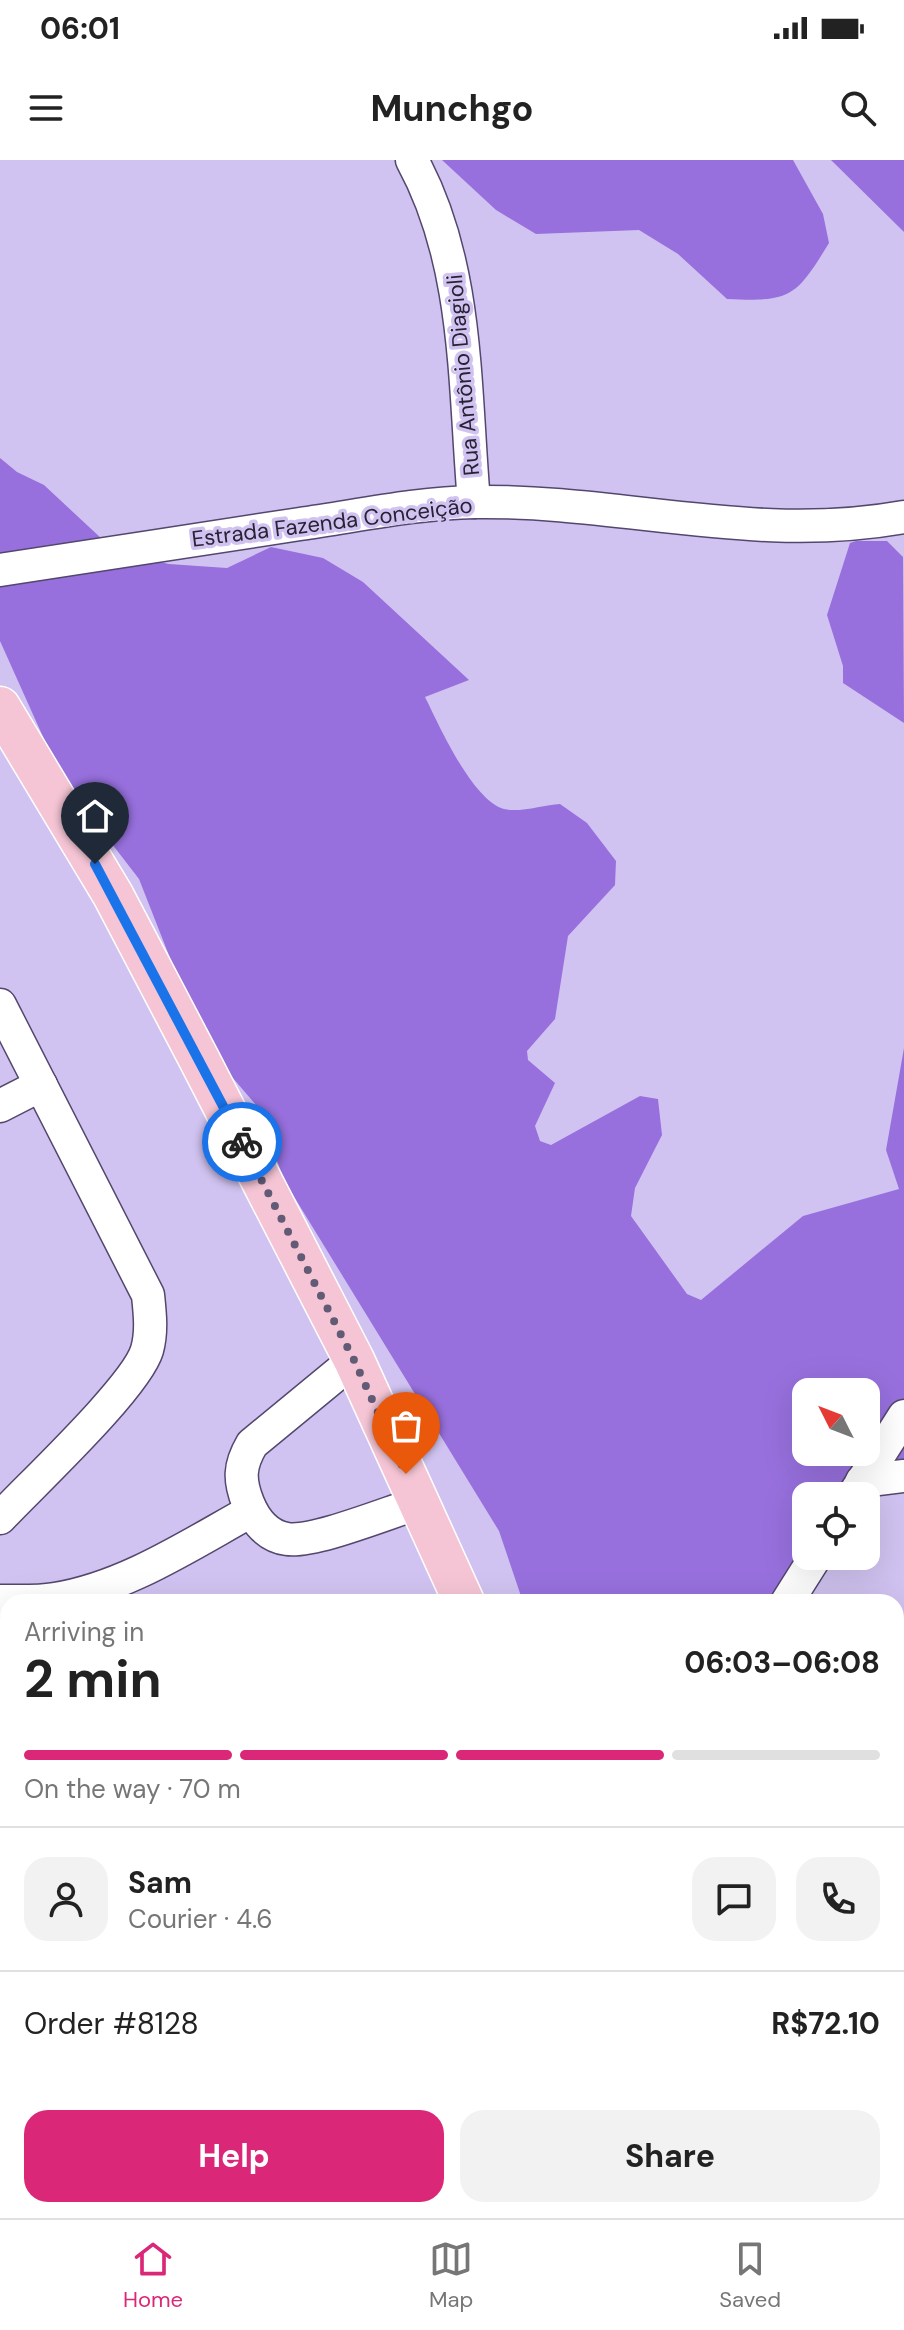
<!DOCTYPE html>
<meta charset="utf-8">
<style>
body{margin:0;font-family:"DM Sans",sans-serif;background:#f2f2f2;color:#222;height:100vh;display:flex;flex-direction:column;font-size:30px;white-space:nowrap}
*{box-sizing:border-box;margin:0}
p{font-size:26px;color:#767676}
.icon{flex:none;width:44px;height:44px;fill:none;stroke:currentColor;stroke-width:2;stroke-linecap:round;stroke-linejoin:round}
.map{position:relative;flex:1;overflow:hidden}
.panel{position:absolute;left:0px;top:1434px;width:904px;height:624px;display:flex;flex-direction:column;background:#fff;border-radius:24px 24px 0 0;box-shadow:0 8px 32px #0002}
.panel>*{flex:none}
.needle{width:52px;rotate:312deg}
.fabs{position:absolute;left:792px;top:1218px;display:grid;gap:16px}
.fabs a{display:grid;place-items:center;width:88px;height:88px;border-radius:16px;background:#fff;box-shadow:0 8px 32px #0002;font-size:40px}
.pin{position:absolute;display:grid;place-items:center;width:68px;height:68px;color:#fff;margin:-82px -34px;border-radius:50% 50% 50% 0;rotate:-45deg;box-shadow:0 0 8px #0007}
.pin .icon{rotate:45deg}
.courier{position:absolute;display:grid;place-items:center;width:80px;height:80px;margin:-40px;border:6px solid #1a73e8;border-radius:50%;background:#fff;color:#222;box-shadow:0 2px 10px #0007}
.head em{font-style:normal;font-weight:700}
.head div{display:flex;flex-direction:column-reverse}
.head{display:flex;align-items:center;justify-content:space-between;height:136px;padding:0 24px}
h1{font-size:52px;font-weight:700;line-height:60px}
.bar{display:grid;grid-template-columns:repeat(4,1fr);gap:12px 8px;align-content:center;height:96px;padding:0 24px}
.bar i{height:10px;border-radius:6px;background:#e0e0e0}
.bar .selected{background:#db2777}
.bar p{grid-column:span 4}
.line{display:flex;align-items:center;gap:20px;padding:0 24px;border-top:2px solid #e0e0e0}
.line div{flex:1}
.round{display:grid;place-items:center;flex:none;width:84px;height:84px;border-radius:24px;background:#f2f2f2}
.cta{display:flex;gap:16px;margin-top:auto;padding:16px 24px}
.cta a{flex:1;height:92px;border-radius:24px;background:#db2777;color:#fff;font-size:32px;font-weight:700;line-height:92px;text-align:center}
.cta a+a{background:#f2f2f2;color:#222}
.status{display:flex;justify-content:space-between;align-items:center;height:56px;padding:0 40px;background:#fff;direction:ltr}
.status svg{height:22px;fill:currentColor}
header{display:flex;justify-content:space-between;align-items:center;height:104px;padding:0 24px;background:#fff;font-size:36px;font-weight:700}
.dock{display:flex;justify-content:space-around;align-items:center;height:112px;border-top:2px solid #e0e0e0;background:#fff;font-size:22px;color:#767676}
.dock a{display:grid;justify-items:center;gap:4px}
.dock .selected{color:#db2777}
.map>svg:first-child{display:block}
.forest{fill:#9770dd;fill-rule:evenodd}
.water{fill:#387faa}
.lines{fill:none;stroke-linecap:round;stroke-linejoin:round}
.minor-casing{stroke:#54476e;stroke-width:35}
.major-casing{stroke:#fff;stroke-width:43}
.minor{stroke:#fff;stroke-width:32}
.major{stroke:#f5c5d5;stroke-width:40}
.done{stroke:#635a76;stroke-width:8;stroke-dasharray:0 14.4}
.route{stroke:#1a73e8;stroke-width:10}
.labels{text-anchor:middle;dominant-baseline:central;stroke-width:7;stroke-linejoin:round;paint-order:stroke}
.street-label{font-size:22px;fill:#282233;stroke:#d1c3f1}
</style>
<div class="status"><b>06:01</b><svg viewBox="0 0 49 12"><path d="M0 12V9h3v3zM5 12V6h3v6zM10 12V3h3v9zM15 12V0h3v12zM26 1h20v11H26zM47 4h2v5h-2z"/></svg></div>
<header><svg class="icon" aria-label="menu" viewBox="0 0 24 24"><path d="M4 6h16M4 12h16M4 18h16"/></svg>Munchgo<svg class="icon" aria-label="search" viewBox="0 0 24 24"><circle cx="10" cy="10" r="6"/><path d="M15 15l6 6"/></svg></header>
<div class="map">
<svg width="904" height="2058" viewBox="0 0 904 2058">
<rect width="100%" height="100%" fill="#d1c3f1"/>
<g class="forest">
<path d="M442 0H793L823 54 829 83C796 137 791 142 727 139L678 94 639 70 536 74 496 50Z"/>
<polygon points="831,0 904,0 904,72"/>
<path d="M0 298 17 312 44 325 117 393 169 404 227 408 271 387 323 398 363 422 469 520 425 537C439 565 472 640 504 649 519 653 544 645 560 644L587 663 616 701 615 725 568 776 555 859 527 891 528 900 555 923 535 966 540 981 551 985 640 936 658 939 662 975 635 1028 631 1056 687 1134 701 1140 803 1056 899 1029 886 990 904 888V1299L856 1336H806V1396L789 1442H523L499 1371 285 1022 256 945 220 903 192 854 139 719 62 619 0 481ZM806 1232H866V1292H806Z"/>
<polygon points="856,381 887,381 903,397 904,563 843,523 843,506 827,455 850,383"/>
<polygon points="896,1733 904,1738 904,1873 896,1874"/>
<polygon points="8,1893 8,2050 194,2050 192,2058 1,2058 0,1905"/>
</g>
<polygon class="water" points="197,2050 490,2050 486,2058 196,2058"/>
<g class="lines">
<g class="minor-casing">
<g id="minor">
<path d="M412 0C469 104 464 227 474 342"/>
<path d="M0 410C100 395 200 379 300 364 357 356 417 343 475 342 621 340 755 384 904 357"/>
<path d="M0 845 148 1135C150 1154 152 1172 147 1190 136 1227 31 1325 0 1358"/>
<polyline points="0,946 41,925"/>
<path d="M354 1200 252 1284C239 1306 239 1320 248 1343 255 1360 267 1376 287 1379 314 1383 389 1352 419 1343"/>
<polyline points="862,1321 904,1316"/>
<polyline points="853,1336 904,1256"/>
<path d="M0 1441C18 1441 38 1442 55 1439 125 1428 191 1384 251 1351"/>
<polyline points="787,1442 816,1396"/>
<polyline points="896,1639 904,1638"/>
<polyline points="0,1824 8,1823"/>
<polyline points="896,1867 904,1877"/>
<polyline points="896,1938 904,1938"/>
<polyline points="896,1968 904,1964"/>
<polyline points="896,2017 904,2015"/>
<polyline points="857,2050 860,2058"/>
<polyline points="798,2058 817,2050"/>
</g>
</g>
<g class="major-casing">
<g id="major">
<polyline points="0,547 113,735 199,899 354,1200 464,1442"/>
<polyline points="748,2050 751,2058"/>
</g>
</g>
<use href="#minor" class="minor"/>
<use href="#major" class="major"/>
</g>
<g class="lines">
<polyline class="done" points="242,982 354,1200 406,1314"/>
<polyline class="route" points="95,704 242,982"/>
</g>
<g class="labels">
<g class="street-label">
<text transform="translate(463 215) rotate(-95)">Rua Antônio Diagioli</text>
<text transform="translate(332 362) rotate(-7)">Estrada Fazenda Conceição</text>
</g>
</g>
</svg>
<div class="fabs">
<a><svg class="needle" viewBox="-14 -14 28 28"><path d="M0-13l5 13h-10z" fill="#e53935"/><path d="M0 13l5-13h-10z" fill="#767676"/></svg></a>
<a><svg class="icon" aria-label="locate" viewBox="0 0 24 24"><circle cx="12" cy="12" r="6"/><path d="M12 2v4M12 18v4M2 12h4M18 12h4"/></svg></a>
</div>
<div class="pin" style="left:406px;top:1314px;background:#ea580c"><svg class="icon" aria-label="bag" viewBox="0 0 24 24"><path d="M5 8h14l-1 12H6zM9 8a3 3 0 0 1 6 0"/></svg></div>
<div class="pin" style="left:95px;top:704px;background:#1f2937"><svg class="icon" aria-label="home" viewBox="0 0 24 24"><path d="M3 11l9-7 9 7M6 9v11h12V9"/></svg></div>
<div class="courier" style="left:242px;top:982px"><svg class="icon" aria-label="bike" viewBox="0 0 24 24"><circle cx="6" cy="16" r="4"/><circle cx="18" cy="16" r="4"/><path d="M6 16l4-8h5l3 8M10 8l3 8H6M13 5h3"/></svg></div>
<section class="panel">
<div class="head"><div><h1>2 min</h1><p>Arriving in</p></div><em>06:03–06:08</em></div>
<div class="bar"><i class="selected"></i><i class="selected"></i><i class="selected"></i><i></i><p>On the way · 70 m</p></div>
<div class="line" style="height:144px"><a class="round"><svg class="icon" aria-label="person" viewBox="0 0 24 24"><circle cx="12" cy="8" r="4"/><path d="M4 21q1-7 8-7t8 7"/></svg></a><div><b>Sam</b><p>Courier · 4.6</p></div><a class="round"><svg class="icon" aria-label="chat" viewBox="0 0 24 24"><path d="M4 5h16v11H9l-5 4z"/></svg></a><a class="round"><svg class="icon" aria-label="phone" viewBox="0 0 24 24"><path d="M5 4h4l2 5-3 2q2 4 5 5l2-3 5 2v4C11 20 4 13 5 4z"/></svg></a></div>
<div class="line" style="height:104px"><div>Order #8128</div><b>R$72.10</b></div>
<div class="cta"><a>Help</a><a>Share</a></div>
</section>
</div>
<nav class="dock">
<a class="selected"><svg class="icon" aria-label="home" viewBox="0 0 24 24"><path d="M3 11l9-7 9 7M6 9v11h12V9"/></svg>Home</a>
<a><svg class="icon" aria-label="map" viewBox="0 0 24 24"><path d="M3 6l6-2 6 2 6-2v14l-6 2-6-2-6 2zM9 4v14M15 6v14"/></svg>Map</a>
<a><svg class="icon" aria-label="saved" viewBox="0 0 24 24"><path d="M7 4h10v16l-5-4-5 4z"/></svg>Saved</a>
</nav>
